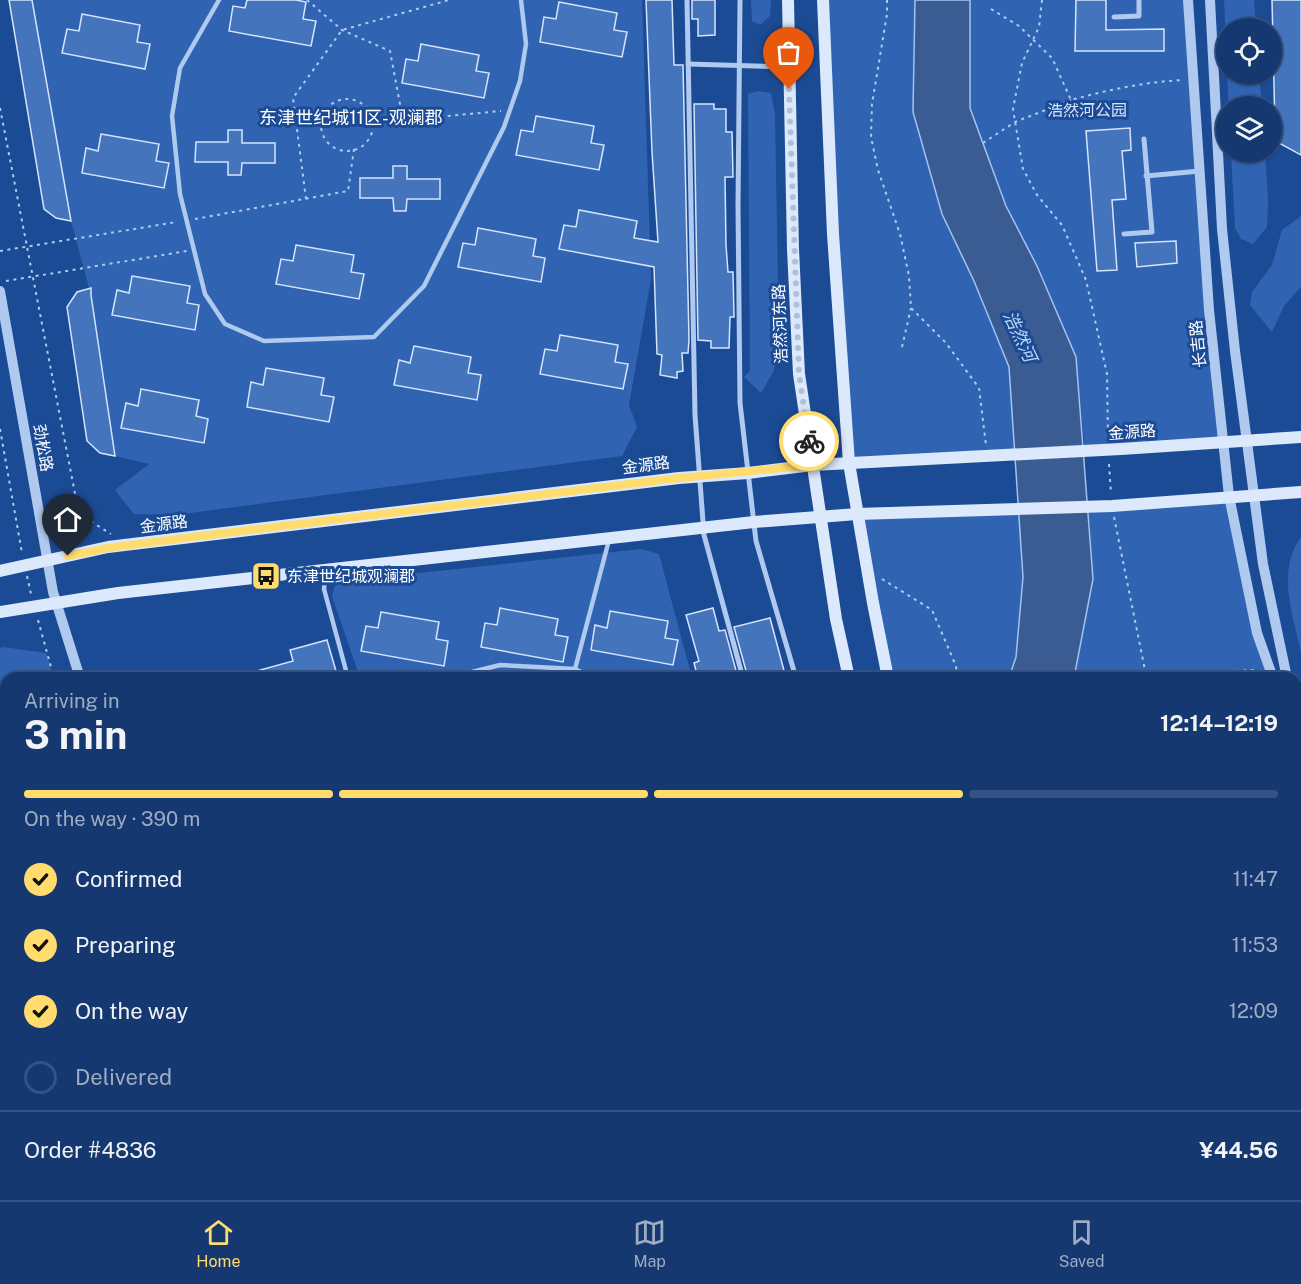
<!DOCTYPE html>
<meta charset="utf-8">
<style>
body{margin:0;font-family:"Public Sans","Noto Sans SC",sans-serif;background:#224378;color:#f1f3f6;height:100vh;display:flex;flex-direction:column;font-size:22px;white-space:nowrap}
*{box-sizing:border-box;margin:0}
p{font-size:20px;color:#9dacc3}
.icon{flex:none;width:33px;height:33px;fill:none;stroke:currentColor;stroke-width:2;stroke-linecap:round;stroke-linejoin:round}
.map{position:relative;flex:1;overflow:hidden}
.drawer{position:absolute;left:0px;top:672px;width:1302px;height:528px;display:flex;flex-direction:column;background:#153870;border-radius:18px 18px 0 0;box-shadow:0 2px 4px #0004,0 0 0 2px #345283}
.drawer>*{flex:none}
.fabs{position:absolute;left:1216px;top:18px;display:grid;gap:12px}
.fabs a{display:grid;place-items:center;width:66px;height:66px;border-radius:50%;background:#153870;box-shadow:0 2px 4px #0004,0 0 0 2px #345283;font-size:30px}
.pin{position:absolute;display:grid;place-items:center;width:51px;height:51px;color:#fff;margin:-62px -26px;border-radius:50% 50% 50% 0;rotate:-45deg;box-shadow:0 0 6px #0007}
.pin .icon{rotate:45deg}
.courier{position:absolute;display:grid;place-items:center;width:60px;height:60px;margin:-30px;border:4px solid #ffdc6d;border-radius:50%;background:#fff;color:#222;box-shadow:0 2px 8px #0007}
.headline em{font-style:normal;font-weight:700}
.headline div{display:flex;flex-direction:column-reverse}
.headline{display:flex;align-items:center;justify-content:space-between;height:102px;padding:0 24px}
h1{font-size:39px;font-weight:700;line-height:45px}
.bar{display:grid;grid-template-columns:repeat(4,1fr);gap:9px 6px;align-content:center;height:72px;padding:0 24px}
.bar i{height:8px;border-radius:4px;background:#345283}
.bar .current{background:#ffdc6d}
.bar p{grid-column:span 4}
.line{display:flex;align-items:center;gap:15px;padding:0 24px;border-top:2px solid #345283}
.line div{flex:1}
ol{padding:0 24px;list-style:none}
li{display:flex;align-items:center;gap:18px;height:66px}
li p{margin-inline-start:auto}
li .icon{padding:6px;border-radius:50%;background:#ffdc6d;color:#111;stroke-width:4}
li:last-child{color:#9dacc3}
li i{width:33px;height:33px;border:3px solid #345283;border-radius:50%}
.dock{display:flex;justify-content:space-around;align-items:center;height:84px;border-top:2px solid #345283;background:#153870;font-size:16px;color:#9dacc3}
.dock a{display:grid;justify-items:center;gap:3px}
.dock .current{color:#ffdc6d}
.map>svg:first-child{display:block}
.green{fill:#3064b3}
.water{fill:#3b5c92;stroke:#a2c3f1;stroke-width:1.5}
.building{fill:#4474bc;stroke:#d5e4fb;stroke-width:1.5}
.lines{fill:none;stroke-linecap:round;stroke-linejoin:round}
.path{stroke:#afc9ef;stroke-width:2;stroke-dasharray:3 4.5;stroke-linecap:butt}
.service{stroke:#afc9ef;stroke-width:4.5}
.pedestrian{stroke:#afc9ef;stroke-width:5}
.tertiary{stroke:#afc9ef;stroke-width:10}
.secondary{stroke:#dce8fb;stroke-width:12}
.done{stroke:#b0c0da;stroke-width:6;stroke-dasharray:0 10.8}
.route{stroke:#ffdc6d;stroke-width:8}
.labels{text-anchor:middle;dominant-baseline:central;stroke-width:6;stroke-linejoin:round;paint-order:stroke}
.park-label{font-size:16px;fill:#d5e4fb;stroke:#1c4b95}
.street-label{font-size:16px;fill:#fff;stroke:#1c4b95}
.poi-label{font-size:16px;fill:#fff;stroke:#1c4b95;text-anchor:start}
.neighbourhood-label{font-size:18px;fill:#fff;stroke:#1c4b95}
.water-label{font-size:18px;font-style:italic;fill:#bbd3f6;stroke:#1c4b95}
</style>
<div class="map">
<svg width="1301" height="1200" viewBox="0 0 1301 1200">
<rect width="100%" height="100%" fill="#1c4b95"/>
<g class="green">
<polygon points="32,0 642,0 651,279 629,405 637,427 622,456 175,515 134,514 115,490 149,464 115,456 91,295 71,221"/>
<polygon points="751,0 771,0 770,16 760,25 752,21"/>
<polygon points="823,0 915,0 913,112 942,214 974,281 1009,367 1015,455 849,463"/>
<polygon points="970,0 1188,0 1223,442 1085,451 1076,357 1037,266 1006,206 970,108"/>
<polygon points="1224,0 1254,0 1256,28 1227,28 1227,66"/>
<polygon points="1227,74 1259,74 1262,106 1229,106"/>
<polygon points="758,91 771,93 775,114 779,348 774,370 761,393 744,377 750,371 748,94"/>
<polygon points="1231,152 1265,152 1268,200 1267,227 1253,244 1241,239 1235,228"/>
<polygon points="1301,216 1301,287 1284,306 1272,332 1250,305 1252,292 1272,265 1282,230"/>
<polygon points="1229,496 1273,678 1074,678 1093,579 1088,506"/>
<path d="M1019 508C1022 564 1028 625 1009 678H888L857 514Z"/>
<path d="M1301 537V652C1293 615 1276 571 1301 537Z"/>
<polygon points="641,549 659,554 692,678 360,678 332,596 336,582"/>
<polygon points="3,647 46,653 54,678 6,678 6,1192 0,1193 0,648"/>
<polygon points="1296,793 1301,818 1301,1200 1190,1200 1186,1194 1296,1194"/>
<polygon points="701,1194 825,1194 827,1200 667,1200"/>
<polygon points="1009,1194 1114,1194 1118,1200 1011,1200"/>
</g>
<g class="water">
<polygon points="915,0 970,0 970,108 1006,206 1037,266 1076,357 1093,579 1074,678 1009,678 1016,657 1023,577 1009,367 974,281 942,214 913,112"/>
<polygon points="1114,1194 1186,1194 1190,1200 1118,1200"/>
</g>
<g class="building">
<polygon points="9,0 32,0 71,221 56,218 44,209"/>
<polygon points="247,0 296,0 306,2 303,19 316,21 311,46 229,31 233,6 245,8"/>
<polygon points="646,0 672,0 674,65 683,65 689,340 688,353 682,353 683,371 677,372 677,378 660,375 662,355 657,354 654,267 559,249 564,225 576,227 579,210 637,221 634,238 658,242 652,152"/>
<polygon points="692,0 715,0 715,35 698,36 698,19 692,19"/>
<polygon points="1076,0 1106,0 1106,30 1164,29 1164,51 1075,51"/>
<polygon points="1272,0 1301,0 1301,155 1279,143 1275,128"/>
<polygon points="559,2 617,13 614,30 627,32 622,57 540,42 544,17 556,19"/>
<polygon points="82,14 140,25 137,42 150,44 145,69 62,53 67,29 79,31"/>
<polygon points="421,44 479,55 476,71 489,73 484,98 402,83 406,59 418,61"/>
<polygon points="694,104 714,104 714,109 726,109 726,132 732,132 733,177 725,177 726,245 728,272 733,272 734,317 730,317 729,348 711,348 711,341 698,340"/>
<polygon points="536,116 594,126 591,143 604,145 599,170 516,155 521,130 533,132"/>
<polygon points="1130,128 1131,150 1122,151 1126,199 1112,200 1117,270 1097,271 1086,131"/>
<polygon points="228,130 242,130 242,143 275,143 275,163 242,163 241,175 228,175 228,162 195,162 196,142 228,142"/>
<polygon points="101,134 159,144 156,161 169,163 164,188 82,173 86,148 98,151"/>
<polygon points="393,166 407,166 407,179 440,179 440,199 407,199 406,211 394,211 393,198 360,198 360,178 393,178"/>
<polygon points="478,228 536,239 533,256 545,258 541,282 458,267 463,243 475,245"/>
<polygon points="1176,241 1177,263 1137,267 1135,243"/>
<polygon points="296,245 354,255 351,272 364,274 359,299 276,284 281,259 293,261"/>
<polygon points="132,276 190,286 187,303 199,305 195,330 112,315 117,290 129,293"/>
<polygon points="91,288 91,295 115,456 100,453 87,441 67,307 77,292"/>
<polygon points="560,335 618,345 615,362 628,364 623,389 540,374 545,349 557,351"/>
<polygon points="414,346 471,357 468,373 481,375 477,400 394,385 399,360 410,363"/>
<polygon points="266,368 324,378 321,395 334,397 329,422 247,407 251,382 263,385"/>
<polygon points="141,389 199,400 196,416 208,419 204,443 121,428 126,403 138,406"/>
<polygon points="500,608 558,619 555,635 568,637 563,662 481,647 485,623 497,625"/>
<polygon points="713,608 719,631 725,630 738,678 698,678 694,663 699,661 686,615"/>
<polygon points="610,611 668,621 665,638 678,640 673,665 591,650 595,625 607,628"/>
<polygon points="381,612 439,622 436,639 448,641 444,666 361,651 366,626 378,628"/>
<polygon points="770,618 786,678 748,678 734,627"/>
<polygon points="327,640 338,678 243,678 242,675 293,661 290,650"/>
</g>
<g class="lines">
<g class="path">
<polyline points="307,0 342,30 390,51 403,120"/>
<polyline points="887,0 887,14 872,104 871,137 878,170 900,234 909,276 911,308 946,343 979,388 986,445"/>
<polyline points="1042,0 1039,27 1022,63 1013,109 1023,169 1037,195 1062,225 1086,280 1107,374 1108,437"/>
<path d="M991 9 1019 26 1052 58 1071 100C1108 90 1144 82 1182 80"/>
<circle cx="347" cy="125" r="26"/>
<polyline points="0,108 79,514 111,534"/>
<polyline points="373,123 501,111"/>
<polyline points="983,143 1015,122 1071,100"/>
<polyline points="306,199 293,98 342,30 449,0"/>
<polyline points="195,219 348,191 354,149"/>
<polyline points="0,251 177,222"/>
<polyline points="6,281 187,251"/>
<polyline points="902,347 911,308"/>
<polyline points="0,429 22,553"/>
<polyline points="1109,464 1111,494"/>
<polyline points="1114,517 1146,675 1143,678"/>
<polyline points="27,576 31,594"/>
<polyline points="882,579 932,610 956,666 957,678"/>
<polyline points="38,620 54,678"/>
<polyline points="1146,675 1257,670"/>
<polyline points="1296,1046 1301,1042"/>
<polyline points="221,1194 222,1200"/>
<polyline points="1079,1194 1080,1200"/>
<polyline points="1246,1194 1249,1200"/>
</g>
<g class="service">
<polyline points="219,0 180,68 172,116 180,194 205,294 225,324 264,341 374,337 424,286 504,127 520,81 526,44 521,0"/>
<polyline points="326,570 324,589 348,678"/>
<polyline points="575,669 609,540"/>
<polyline points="448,678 500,665 575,669 594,678"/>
<polyline points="0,966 6,986"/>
<polyline points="0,1110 6,1107"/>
<polyline points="722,1194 724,1200"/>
</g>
<g class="pedestrian">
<polyline points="687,0 695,415 704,535 743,678"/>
<polyline points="740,0 738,205 740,403 756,541 796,678"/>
<polyline points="1114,17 1139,16 1139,0"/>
<polyline points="688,64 788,67"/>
<polyline points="1146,176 1200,171"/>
<polyline points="1124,234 1152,232 1144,139"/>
<polyline points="1296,872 1301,870"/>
<polyline points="888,1194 890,1200"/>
<polyline points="946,1194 948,1200"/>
</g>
<g class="tertiary">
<polyline points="1188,0 1209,310 1229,496 1257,633 1273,678"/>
<polyline points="1210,0 1222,229 1235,351 1263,564 1287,678"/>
<polyline points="0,291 53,592 80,678"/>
<polyline points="1296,719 1301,743"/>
<polyline points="1296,793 1301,818"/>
<polyline points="257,1194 259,1200"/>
<polyline points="377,1200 409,1194"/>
</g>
<g class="secondary">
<polyline points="788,0 793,249 799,374 836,619 849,678"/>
<polyline points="823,0 833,234 849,463 873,603 888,678"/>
<polyline points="0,571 108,547 679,478 748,473 813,465 1121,449 1301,437"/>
<polyline points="0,612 118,593 754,522 857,514 1112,506 1301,492"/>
<polyline points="978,1194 980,1200"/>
<polyline points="1009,1194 1011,1200"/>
</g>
</g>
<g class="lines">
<polyline class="done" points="789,89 799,374 809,441"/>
<polyline class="route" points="68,556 108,548 192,537 679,478 813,465 809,441"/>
</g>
<defs>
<g id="bus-square" transform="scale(1.5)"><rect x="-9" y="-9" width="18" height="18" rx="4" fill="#ffdc6d" stroke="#1c4b95"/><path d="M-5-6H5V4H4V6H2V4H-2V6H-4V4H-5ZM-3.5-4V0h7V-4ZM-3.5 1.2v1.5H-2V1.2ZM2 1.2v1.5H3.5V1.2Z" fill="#111"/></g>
</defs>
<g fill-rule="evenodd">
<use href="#bus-square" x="266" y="576"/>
</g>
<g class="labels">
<g class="park-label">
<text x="1087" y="110">浩然河公园</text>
</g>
<g class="street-label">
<text transform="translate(780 324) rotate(-92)">浩然河东路</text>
<text transform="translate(1198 344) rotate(-96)">长吉路</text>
<text transform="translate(1132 432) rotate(-4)">金源路</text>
<text transform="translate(43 448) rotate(80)">劲松路</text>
<text transform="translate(646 465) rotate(-7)">金源路</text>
<text transform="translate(164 524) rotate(-7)">金源路</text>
</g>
<g class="poi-label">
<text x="287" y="576">东津世纪城观澜郡</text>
</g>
<g class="neighbourhood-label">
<text x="351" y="117">东津世纪城11区-观澜郡</text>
</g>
<g class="water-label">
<text transform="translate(1020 336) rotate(65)">浩然河</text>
</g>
</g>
</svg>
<div class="fabs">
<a><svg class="icon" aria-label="locate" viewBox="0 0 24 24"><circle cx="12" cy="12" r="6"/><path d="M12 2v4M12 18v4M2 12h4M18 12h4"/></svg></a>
<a><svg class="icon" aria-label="layers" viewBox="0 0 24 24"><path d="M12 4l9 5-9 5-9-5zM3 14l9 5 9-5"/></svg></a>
</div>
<div class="pin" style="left:789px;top:89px;background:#ea580c"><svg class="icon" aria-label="bag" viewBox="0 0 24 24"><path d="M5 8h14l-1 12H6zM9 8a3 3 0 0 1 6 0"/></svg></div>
<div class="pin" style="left:68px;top:556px;background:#1f2937"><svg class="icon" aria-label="home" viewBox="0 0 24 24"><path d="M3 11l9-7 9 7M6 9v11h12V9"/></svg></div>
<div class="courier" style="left:809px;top:441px"><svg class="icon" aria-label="bike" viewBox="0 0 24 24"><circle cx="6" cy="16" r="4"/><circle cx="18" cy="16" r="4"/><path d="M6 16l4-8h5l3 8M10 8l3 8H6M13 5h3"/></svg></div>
<section class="drawer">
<div class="headline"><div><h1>3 min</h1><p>Arriving in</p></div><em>12:14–12:19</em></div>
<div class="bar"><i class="current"></i><i class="current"></i><i class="current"></i><i></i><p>On the way · 390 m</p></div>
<ol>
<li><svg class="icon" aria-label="check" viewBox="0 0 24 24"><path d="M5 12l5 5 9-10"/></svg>Confirmed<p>11:47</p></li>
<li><svg class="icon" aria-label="check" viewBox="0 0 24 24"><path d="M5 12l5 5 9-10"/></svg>Preparing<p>11:53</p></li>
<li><svg class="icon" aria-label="check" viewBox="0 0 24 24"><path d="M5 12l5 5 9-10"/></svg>On the way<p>12:09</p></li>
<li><i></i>Delivered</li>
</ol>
<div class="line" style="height:78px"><div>Order #4836</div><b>¥44.56</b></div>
</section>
</div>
<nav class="dock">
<a class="current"><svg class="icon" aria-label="home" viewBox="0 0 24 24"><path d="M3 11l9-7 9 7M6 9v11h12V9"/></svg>Home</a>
<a><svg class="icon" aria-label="map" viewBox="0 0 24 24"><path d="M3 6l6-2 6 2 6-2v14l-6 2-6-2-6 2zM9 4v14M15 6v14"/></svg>Map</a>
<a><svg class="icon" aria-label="saved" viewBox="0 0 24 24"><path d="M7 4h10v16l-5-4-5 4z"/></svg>Saved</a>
</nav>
